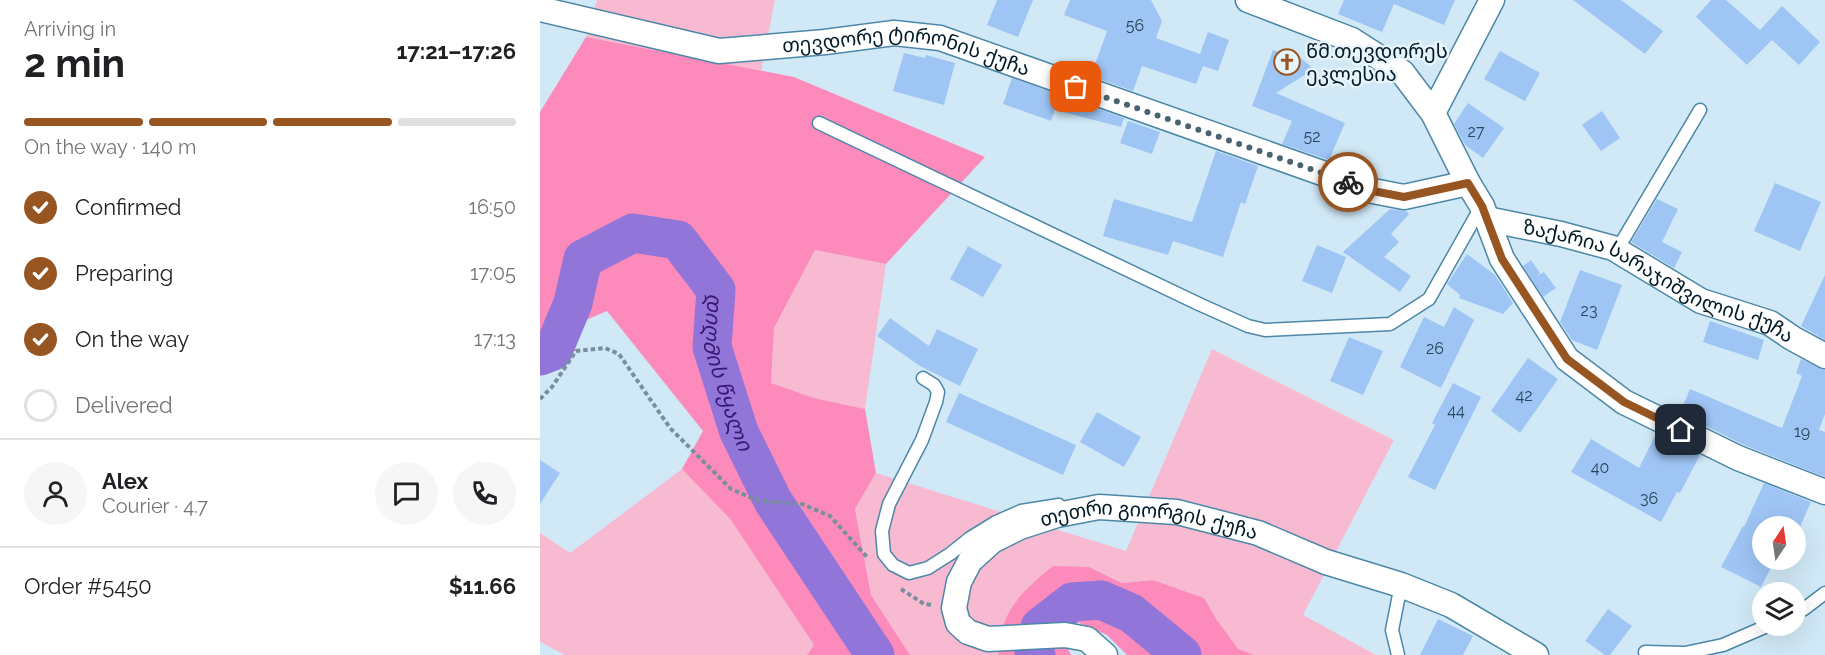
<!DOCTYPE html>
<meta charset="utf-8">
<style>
body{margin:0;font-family:Raleway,"Noto Sans Georgian",sans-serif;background:#f6f6f6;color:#202124;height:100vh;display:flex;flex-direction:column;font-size:22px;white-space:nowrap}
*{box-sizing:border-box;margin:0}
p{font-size:20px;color:#757577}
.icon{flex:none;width:33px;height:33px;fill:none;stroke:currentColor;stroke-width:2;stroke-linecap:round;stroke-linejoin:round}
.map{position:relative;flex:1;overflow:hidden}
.details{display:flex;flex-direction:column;background:#fff;width:540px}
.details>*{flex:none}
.needle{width:39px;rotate:13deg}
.buttons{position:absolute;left:1212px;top:516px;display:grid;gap:12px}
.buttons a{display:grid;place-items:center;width:54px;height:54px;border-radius:50%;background:#fff;box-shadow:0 6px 24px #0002;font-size:30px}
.pin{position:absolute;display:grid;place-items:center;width:51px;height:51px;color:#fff;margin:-26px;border-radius:12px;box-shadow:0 3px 9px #0006}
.courier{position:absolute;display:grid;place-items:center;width:60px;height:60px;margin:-30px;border:4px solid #975522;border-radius:50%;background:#fff;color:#222;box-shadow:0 2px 8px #0007}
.summary em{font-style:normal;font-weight:700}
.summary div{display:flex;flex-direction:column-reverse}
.summary{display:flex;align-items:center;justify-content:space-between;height:102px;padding:0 24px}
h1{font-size:39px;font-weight:700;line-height:45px}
.bar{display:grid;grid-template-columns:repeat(4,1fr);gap:9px 6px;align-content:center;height:72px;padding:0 24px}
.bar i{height:8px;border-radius:4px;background:#e0e0e0}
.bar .on{background:#975522}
.bar p{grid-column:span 4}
.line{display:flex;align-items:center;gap:15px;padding:0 24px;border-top:2px solid #e0e0e0}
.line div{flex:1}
.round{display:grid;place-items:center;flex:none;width:63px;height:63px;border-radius:32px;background:#f6f6f6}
ol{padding:0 24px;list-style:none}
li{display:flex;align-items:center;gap:18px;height:66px}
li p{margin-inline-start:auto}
li .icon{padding:6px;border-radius:50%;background:#975522;color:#fff;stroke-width:4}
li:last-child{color:#757577}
li i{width:33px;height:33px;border:3px solid #e0e0e0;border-radius:50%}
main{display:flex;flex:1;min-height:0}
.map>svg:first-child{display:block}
.green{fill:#f8bad1}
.forest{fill:#fc8aba}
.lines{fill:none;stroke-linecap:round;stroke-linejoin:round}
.river{stroke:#9175d9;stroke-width:39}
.building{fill:#9fc5f5}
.lane-casing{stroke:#4c87a8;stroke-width:15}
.street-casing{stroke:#4c87a8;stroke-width:27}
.path{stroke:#78909e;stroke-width:4;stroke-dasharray:4.5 3;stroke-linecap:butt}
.lane{stroke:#fff;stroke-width:12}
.street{stroke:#fff;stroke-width:24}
.done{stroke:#4b6370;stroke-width:6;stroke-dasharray:0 10.8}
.route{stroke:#975522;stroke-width:8}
.labels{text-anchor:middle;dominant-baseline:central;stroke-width:5;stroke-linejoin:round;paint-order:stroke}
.number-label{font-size:16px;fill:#2a465b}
.poi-label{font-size:20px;fill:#031b28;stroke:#e8f4fb;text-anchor:start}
.street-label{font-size:20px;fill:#031b28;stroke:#e8f4fb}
.water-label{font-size:21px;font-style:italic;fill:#3a1770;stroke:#e8f4fb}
</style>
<main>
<section class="details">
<div class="summary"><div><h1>2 min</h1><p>Arriving in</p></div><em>17:21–17:26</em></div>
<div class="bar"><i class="on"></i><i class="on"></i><i class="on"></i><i></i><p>On the way · 140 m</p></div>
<ol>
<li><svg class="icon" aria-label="check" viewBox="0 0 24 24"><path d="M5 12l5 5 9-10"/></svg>Confirmed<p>16:50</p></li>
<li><svg class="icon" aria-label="check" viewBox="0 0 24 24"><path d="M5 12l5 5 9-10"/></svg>Preparing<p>17:05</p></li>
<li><svg class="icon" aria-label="check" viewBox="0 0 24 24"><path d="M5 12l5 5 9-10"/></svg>On the way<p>17:13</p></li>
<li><i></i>Delivered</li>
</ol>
<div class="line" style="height:108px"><a class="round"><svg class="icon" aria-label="person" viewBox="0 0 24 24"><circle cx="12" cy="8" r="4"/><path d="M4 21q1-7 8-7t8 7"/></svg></a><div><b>Alex</b><p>Courier · 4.7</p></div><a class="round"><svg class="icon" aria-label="chat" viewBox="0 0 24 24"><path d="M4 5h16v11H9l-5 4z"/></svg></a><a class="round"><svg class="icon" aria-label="phone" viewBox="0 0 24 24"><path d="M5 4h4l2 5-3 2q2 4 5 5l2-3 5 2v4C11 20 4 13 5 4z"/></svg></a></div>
<div class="line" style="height:78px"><div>Order #5450</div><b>$11.66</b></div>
</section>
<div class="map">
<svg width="1285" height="655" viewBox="0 0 1285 655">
<rect width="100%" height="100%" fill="#d1e9f7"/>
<g class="green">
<polygon points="57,0 235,0 221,71 46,37"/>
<polygon points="275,250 346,264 325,409 274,398 231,383 234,328"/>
<polygon points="672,349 854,440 763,615 836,655 714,655 698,650 677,620 664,598 613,580 582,583 549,567 492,583 473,608 463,625 458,655 370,655 331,595 315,509 336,473 586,551"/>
<polygon points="142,469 191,520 274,645 267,655 25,655 0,642 0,533 30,553"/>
</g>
<g class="forest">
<polygon points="46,37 254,77 445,157 346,264 275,250 234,328 231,383 274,398 325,409 336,473 315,509 331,595 370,655 267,655 274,645 191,520 142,469 163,431 67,311 0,340 0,112"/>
<path d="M513 566 549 567 582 583 613 580 664 598 677 620 698 649 714 655H587L567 635 537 622 517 627 531 655H458C460 646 460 636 463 627 469 603 494 581 513 566Z"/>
</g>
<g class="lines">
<g class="river">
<path id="s1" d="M0 356 13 351 33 303 43 259 93 233 138 240 176 290 172 347 199 432 233 501 335 655"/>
<polyline points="496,655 494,652 500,627 532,602 561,600 591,613 642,655"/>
</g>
</g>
<g class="building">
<polygon points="457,0 493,0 478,37 447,25"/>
<polygon points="530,0 611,0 622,21 616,38 660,54 668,32 689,40 678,71 663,66 656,84 602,66 593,91 551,76 567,31 524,15"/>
<polygon points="804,0 915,0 904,25 854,4 842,32 798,14"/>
<polygon points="1033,0 1081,0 1123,31 1105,54"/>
<polygon points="1171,0 1186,0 1220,30 1242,6 1280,42 1259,65 1232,40 1207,65 1156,17"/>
<polygon points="733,50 763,60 774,69 736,93 805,123 789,160 742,144 752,121 712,106"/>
<polygon points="960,51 1000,73 985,101 944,79"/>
<polygon points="364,53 385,58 386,55 415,63 404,105 353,91"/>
<polygon points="472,78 584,118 581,127 515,110 511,121 463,104"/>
<polygon points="928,103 964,128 943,158 925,145 914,124"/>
<polygon points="1062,111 1080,138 1061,151 1042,125"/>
<polygon points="588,121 620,132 612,154 580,143"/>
<polygon points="676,151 718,166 705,204 701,202 683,257 633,241 628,255 563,236 574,199 652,222"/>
<polygon points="1235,183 1281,202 1260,251 1214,231"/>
<polygon points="1117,199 1138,209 1122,242 1142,252 1134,268 1091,242"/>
<polygon points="850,209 866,211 869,214 851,234 859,242 844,257 871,276 860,292 803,252"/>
<polygon points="777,245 806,257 792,293 762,281"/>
<polygon points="428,246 462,265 443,297 410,279"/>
<polygon points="927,254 955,275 973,303 963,314 919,298 920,295 907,284"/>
<polygon points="991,260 1000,273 997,276 1004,272 1016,288 1003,297 983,266"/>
<polygon points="1040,270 1082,285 1057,350 1032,340 1020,322"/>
<polygon points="1285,275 1285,340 1261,326"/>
<polygon points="914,307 934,320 901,388 860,367 884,317 904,327"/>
<polygon points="350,318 389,346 397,329 438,349 420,386 380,366 337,336"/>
<polygon points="1170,321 1224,340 1218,360 1163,342"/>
<polygon points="809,337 843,351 823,395 790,381"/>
<polygon points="988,358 1018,379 980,433 951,411"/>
<polygon points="1261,359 1285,370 1285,414 1279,430 1285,432 1285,477 1204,445 1140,413 1150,389 1242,428 1262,376 1256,373"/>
<polygon points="913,383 941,397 895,490 868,477 895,425 892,423"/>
<polygon points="419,393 536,445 523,475 406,422"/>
<polygon points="557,412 601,437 584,467 540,442"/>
<polygon points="1116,434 1160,455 1140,493 1137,492 1121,522 1031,472 1051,439 1099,468"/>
<polygon points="0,460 20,473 0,504"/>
<polygon points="1224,483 1271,502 1256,536 1256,522 1253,526 1222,526 1222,560 1235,560 1221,587 1181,567 1203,526 1204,527"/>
<polygon points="1068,609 1092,626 1070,655 1065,655 1045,641"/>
<polygon points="898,619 933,636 923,655 880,655"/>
</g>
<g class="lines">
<g class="lane-casing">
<g id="lane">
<polyline points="279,123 661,305 708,326 725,330 850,324 889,299 941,207"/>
<polyline points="1077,250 1160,110"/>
<polyline points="383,378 394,385 398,392 396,402 382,440 349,504 342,531 344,554 353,565 369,573 388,568 410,554 430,538 456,522 481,511 519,505"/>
<polyline points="1256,613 1264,609 1285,593"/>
<polyline points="1105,652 1145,653 1183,645 1227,626"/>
<polyline points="858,655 852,630 861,585"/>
</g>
</g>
<g class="street-casing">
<g id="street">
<polyline points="708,0 812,40 862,72 893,113 928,183 942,206 962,259 1027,359 1084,402 1198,458 1285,492"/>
<path id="s2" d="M0 9 179 51 285 42 354 33 400 38 833 191 864 197 928 183"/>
<polyline points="893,113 952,0"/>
<path id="s3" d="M947 219 1021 234 1073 248 1161 301 1230 323 1252 338 1285 356"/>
<path id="s4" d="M565 655 547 639 525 635 448 639 428 632 418 623 414 608 419 582 430 561 452 541 480 527 517 515 559 507 637 512 718 533 786 562 861 585 911 605 996 655"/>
</g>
</g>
<g class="path">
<polyline points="0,399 12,387 36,351 65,348 79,354 130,428 191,489 219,501 262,504 290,516 327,557"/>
<polyline points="361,589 384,604 394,605"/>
</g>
<use href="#lane" class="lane"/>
<use href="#street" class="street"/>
</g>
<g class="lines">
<polyline class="done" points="536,87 808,182"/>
<polyline class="route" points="808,182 833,191 864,197 928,183 942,206 962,259 1027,359 1084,402 1141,430"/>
</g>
<defs>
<g id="church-ring" transform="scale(1.35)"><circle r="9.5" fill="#e8f4fb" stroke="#975522" stroke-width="1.5"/><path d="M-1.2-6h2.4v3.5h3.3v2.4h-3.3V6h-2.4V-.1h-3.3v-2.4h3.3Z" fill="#975522"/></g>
</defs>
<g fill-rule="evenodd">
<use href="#church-ring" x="747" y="62"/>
</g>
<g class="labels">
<g class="number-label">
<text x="595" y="25">56</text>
<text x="936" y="131">27</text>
<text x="772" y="136">52</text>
<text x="1049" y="310">23</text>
<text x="895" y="348">26</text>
<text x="984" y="395">42</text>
<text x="916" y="410">44</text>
<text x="1262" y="431">19</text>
<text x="1060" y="467">40</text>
<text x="1109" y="498">36</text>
</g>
<g class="poi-label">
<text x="766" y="51">წმ.თევდორეს<tspan x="766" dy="23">ეკლესია</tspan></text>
</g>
<g class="street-label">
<text stroke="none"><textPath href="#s2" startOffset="374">თევდორე ტირონის ქუჩა</textPath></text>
<text stroke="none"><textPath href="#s3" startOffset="184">ზაქარია სარაჯიშვილის ქუჩა</textPath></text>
<text stroke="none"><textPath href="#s4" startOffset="417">თეთრი გიორგის ქუჩა</textPath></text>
</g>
<g class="water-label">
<text stroke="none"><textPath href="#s1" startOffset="360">დიღმის წყალი</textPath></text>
</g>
</g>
</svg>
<div class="buttons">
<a><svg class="needle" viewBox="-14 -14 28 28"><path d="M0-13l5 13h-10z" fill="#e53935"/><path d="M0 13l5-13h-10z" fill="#757577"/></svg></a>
<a><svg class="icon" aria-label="layers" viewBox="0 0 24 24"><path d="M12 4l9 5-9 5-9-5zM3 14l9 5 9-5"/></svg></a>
</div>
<div class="pin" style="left:536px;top:87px;background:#ea580c"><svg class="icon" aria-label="bag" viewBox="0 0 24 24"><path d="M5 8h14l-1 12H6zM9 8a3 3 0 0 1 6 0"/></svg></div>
<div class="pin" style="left:1141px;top:430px;background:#1f2937"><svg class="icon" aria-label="home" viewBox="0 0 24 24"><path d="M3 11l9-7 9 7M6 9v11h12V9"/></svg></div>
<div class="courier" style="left:808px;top:182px"><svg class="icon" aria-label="bike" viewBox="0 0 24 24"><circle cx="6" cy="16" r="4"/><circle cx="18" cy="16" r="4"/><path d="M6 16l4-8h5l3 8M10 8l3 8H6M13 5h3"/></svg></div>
</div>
</main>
